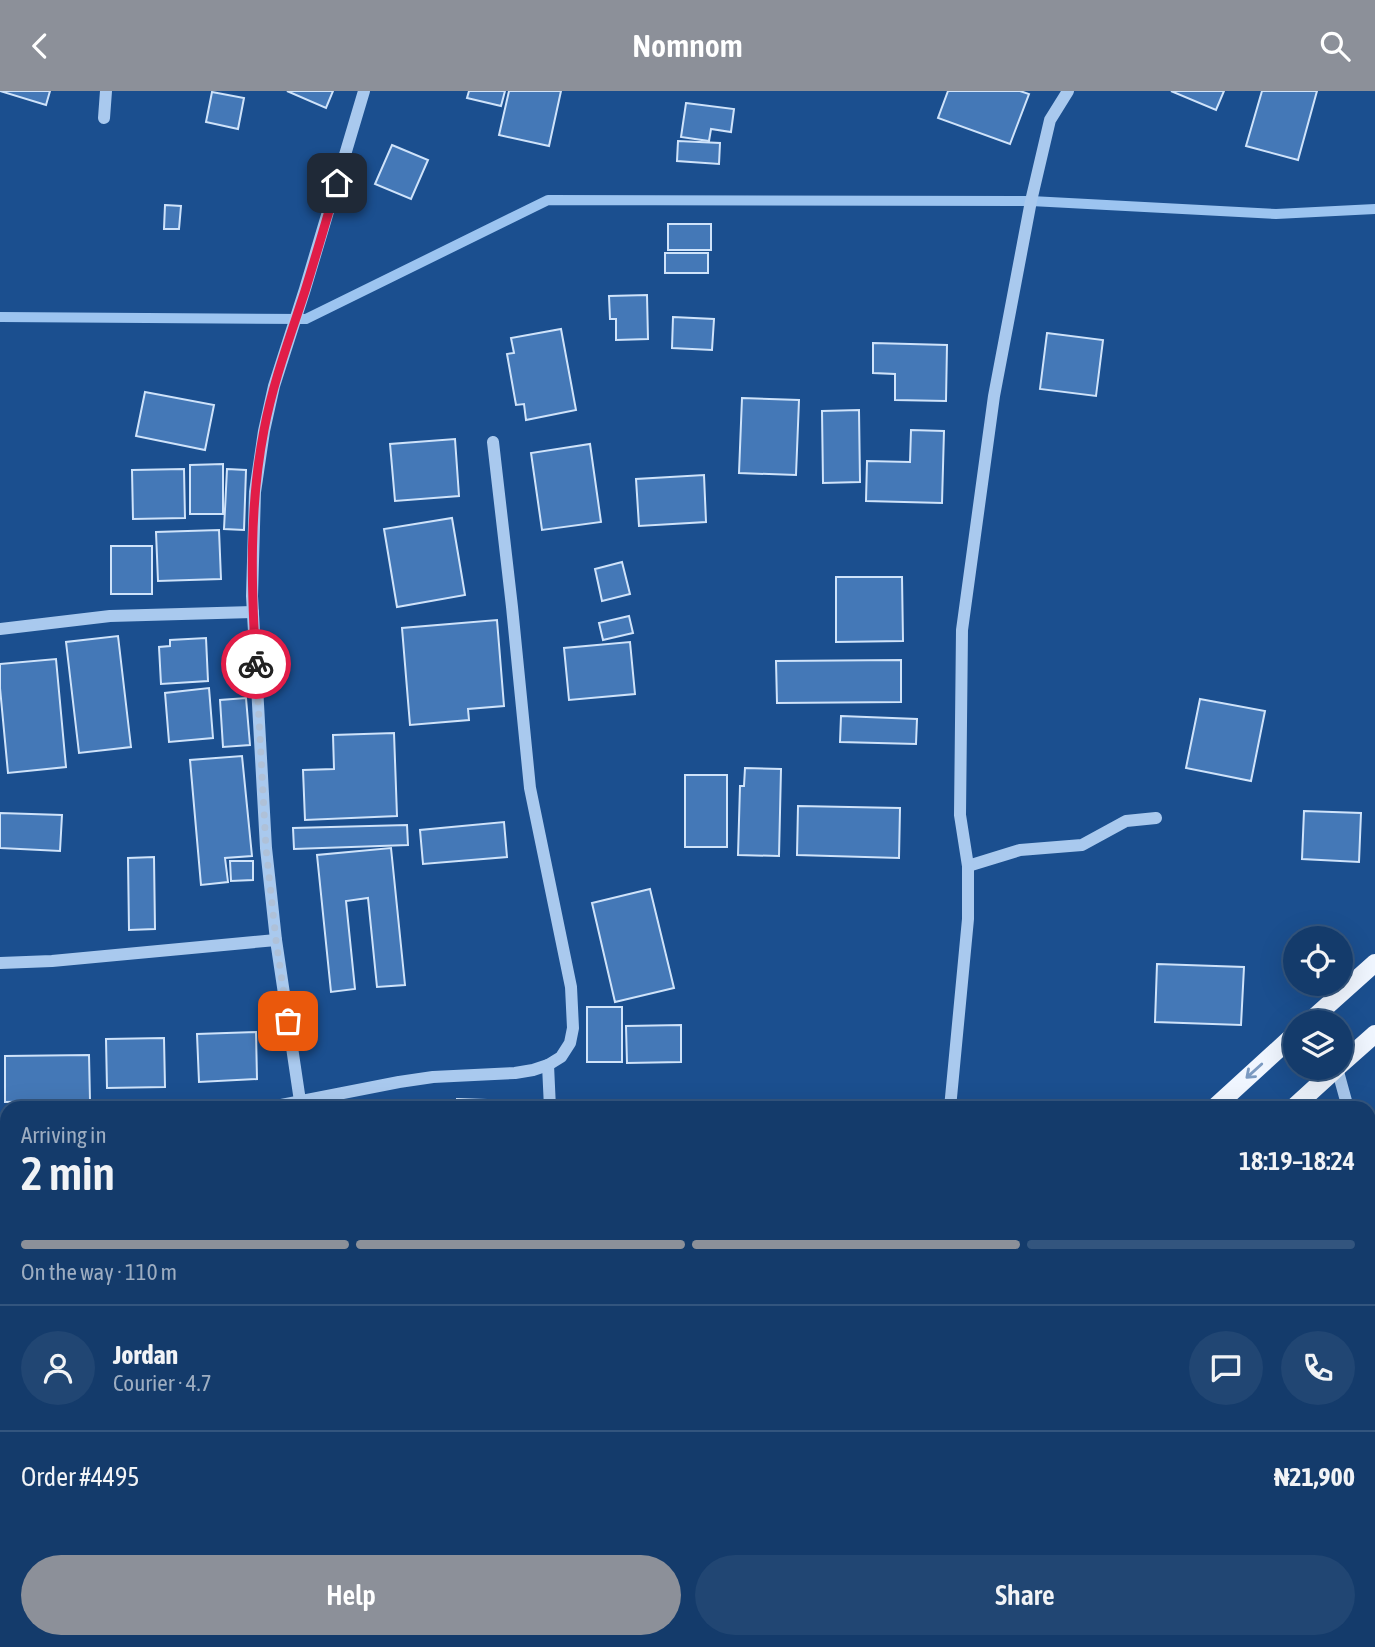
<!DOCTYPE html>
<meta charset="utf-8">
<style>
body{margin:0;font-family:"Asap Condensed",sans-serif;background:#214673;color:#f1f3f6;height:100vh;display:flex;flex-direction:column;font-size:26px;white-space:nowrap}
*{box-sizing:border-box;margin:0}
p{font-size:23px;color:#9dadc1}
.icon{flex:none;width:38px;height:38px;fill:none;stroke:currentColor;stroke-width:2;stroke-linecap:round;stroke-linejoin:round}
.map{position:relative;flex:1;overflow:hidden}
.side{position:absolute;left:0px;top:1010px;width:1376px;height:548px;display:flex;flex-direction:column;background:#143b6b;border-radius:21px 21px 0 0;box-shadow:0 7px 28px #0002,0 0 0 2px #33557e}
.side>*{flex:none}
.fabs{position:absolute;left:1283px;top:835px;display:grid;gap:14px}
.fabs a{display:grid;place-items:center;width:70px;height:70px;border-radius:50%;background:#143b6b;box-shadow:0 7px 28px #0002,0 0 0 2px #33557e;font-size:35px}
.pin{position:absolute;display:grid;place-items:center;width:60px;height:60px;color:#fff;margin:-30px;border-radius:14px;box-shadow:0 4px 10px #0006}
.courier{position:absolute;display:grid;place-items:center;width:70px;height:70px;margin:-35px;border:5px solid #e11d48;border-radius:50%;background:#fff;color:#222;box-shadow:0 2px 9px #0007}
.overview em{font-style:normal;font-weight:600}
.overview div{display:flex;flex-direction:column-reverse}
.overview{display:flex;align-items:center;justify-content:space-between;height:119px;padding:0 21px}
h1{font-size:46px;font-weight:600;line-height:52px}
.bar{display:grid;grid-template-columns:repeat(4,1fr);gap:10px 7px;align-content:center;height:84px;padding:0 21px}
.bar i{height:9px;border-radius:5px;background:#33557e}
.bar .current{background:#8c9099}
.bar p{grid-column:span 4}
.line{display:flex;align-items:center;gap:18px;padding:0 21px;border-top:2px solid #33557e}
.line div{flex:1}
.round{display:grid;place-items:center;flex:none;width:74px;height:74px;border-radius:37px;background:#214673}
.primary-button{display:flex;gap:14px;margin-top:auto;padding:14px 21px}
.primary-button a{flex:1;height:80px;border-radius:42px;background:#8c9099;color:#fff;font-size:28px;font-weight:600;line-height:80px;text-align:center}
.primary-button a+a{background:#214673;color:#f1f3f6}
header{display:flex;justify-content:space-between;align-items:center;height:91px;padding:0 21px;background:#8c9099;color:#fff;font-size:32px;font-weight:600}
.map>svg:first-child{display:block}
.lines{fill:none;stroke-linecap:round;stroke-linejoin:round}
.stream{stroke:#9cc4f0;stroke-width:10}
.building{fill:#4478b7;stroke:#cfe3fa;stroke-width:2}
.minor{stroke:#a9c9ee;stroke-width:12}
.major{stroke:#f0f6ff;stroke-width:18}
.oneway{stroke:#7b9ac1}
.done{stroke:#afc1d8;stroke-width:7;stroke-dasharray:0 12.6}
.route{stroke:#e11d48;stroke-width:9}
</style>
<header><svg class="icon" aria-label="back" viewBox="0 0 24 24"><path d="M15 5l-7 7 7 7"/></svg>Nomnom<svg class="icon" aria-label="search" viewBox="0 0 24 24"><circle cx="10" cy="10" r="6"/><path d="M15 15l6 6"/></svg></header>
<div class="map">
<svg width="1375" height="1556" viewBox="0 0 1375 1556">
<rect width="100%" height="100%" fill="#1b4f8f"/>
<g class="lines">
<polyline class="stream" points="0,226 306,228 548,109 1031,110 1276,123 1375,118"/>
</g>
<g class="building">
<polygon points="0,0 50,0 46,14"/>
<polygon points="287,0 333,0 326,17"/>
<polygon points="469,0 505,0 501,15 467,7"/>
<polygon points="509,0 561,0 549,55 499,44"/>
<polygon points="948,0 1020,0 1029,3 1010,53 938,27"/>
<polygon points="1171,0 1224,0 1216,19"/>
<polygon points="1262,0 1317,0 1298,69 1246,55"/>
<polygon points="212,1 244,7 238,38 206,31"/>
<polygon points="686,12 734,18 731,41 711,38 709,50 681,46"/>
<polygon points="678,50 720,52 719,73 677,70"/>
<polygon points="392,54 428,69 411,108 375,93"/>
<polygon points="165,114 181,115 179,138 164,138"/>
<rect x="668" y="133" width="43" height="26"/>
<rect x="665" y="162" width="43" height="20"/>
<polygon points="647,204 648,248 616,249 616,228 610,228 609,205"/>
<polygon points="673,226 714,228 712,259 672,257"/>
<polygon points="561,238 576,319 526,329 524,313 516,314 507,263 514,262 511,247"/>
<polygon points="1047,242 1103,249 1096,305 1040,298"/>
<polygon points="873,252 947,254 946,310 895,309 895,283 873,282"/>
<polygon points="145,301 214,314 205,359 136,345"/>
<polygon points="742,307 799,309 796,384 739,382"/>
<polygon points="859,319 860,391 823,392 822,320"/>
<polygon points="911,339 944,340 942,412 866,410 867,370 910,371"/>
<polygon points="455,348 459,405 395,410 390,353"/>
<polygon points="590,353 601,431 542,439 531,362"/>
<polygon points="223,373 223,423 190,423 190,374"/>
<polygon points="184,378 185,427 133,428 132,379"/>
<polygon points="227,378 246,379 244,439 224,438"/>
<polygon points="704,384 706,431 639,435 636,388"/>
<polygon points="452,427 465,504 397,516 384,438"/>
<polygon points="219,439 221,488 158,490 156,441"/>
<rect x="111" y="455" width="41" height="48"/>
<polygon points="622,471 630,503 602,510 595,478"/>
<polygon points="836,486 902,486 903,550 836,551"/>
<polygon points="629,525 633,542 603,549 599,532"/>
<polygon points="497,529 504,615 468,618 469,629 410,634 402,537"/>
<polygon points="118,545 131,656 79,662 66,551"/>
<polygon points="206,547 208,590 161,593 159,556 170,555 170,549"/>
<polygon points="630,551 635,603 569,609 564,557"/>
<polygon points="56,568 66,676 8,682 0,597 0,573"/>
<polygon points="901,569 901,611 777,612 776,570"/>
<polygon points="209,597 213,647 169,651 165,602"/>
<polygon points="246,607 250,654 223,656 220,609"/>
<polygon points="1200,608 1265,620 1251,690 1186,677"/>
<polygon points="841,625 917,628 916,653 840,651"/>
<polygon points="394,642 397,725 305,729 303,679 334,678 333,644"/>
<polygon points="242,665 252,765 225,767 228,791 201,794 190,669"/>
<polygon points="745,677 781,678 779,765 738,764 740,695 744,695"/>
<rect x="685" y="684" width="42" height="72"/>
<polygon points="798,715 900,717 899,767 797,764"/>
<polygon points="1304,720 1361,722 1359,771 1302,768"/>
<polygon points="0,722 62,724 60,760 0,757"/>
<polygon points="504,731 507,766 423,773 420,739"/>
<polygon points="407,734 408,754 294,758 293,737"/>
<polygon points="391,757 405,894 377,896 368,807 346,810 355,898 331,901 317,764"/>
<polygon points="154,766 155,838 129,839 128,767"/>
<polygon points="230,770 253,770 253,789 231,790"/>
<polygon points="650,798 674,897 615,911 592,812"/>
<polygon points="1157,873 1244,876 1241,934 1155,931"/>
<rect x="587" y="916" width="35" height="55"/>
<polygon points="681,934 681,971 627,972 626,935"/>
<polygon points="256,941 257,988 199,991 197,943"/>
<polygon points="164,947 165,996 107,997 106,948"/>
<polygon points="89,964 90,1009 5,1011 5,965"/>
<polygon points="457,1008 515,1010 515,1017 457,1017"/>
<rect x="1368" y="1149" width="7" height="51"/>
<polygon points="7,1201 7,1243 2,1244 0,1234 0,1203"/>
<polygon points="1368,1208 1375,1208 1375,1299 1368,1298"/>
<polygon points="7,1376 7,1458 0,1445 0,1380"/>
<polygon points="65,1550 135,1550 137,1553 135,1554 136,1556 67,1556"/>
<polygon points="437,1550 460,1550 473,1556 435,1556"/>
<polygon points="500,1550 545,1550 544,1556 499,1556"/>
<polygon points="806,1550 826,1550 833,1553 832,1556 804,1556"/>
<polygon points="845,1550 867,1550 866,1556 843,1556"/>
<polygon points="919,1550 966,1550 970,1551 969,1556 917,1556"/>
<polygon points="978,1550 1002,1550 1001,1556 977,1556"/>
<rect x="1270" y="1550" width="30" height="6"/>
</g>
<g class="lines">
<g class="minor">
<polyline points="104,27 106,0"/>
<polyline points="0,538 110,525 253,521"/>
<polyline points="968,775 1020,759 1082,754 1126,730 1156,727"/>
<polyline points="0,872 52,870 276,849"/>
<polyline points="548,974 550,1017"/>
<polyline points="1337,977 1348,1017"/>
<polyline points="300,1010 276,849 266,757 252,505 255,401 264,340 274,295 305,198 364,0"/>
<polyline points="266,1017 399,991 433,986 515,982 533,979 548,974 561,966 570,952 573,937 571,896 530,697 512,516 493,351"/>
<polyline points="950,1017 968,828 968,775 960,724 962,539 994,305 1031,110 1050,29 1068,0"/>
<polyline points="0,1192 7,1190"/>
<polyline points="0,1360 7,1357"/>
<polyline points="160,1550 162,1556"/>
<polyline points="309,1556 319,1550"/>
<polyline points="1150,1556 1150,1550"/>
<polyline points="1356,1556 1356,1550"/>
</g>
<g class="major">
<polyline points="1309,931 1375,872"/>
<polyline points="1340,974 1375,943"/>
<polyline points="1214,1017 1295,943"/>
<polyline points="1293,1017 1338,976"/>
<polyline points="1368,1469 1375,1468"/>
<polyline points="610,1550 612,1556"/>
<polyline points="661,1556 666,1550"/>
<polyline points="723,1556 728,1550"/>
<polyline points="769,1556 778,1550"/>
</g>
</g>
<defs><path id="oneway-shaft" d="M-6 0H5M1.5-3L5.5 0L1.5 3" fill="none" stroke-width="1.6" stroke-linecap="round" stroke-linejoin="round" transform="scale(1.75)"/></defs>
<use class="oneway" href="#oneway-shaft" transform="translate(1254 980) rotate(138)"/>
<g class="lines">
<polyline class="done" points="256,573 266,757 276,849 288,930"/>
<path class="route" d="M256 573C251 495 249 416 264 339 273 291 290 246 305 200 316 164 327 128 337 92"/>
</g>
</svg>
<div class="fabs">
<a><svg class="icon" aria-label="locate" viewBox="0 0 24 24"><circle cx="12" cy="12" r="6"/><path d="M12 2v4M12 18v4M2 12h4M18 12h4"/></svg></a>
<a><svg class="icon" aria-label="layers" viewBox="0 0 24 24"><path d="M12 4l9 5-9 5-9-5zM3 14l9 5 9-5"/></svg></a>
</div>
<div class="pin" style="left:288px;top:930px;background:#ea580c"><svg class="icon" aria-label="bag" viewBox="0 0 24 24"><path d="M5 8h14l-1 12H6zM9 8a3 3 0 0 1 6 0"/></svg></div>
<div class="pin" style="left:337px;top:92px;background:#1f2937"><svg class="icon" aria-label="home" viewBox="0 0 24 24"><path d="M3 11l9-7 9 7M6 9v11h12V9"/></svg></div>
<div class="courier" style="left:256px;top:573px"><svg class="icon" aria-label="bike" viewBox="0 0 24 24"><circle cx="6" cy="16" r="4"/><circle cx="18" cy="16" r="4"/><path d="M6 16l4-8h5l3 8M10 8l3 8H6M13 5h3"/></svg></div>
<section class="side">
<div class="overview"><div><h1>2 min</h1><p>Arriving in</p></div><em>18:19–18:24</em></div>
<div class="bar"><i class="current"></i><i class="current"></i><i class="current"></i><i></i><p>On the way · 110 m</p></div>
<div class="line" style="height:126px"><a class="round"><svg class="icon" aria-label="person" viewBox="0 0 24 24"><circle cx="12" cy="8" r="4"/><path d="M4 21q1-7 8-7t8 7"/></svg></a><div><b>Jordan</b><p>Courier · 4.7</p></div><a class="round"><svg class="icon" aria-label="chat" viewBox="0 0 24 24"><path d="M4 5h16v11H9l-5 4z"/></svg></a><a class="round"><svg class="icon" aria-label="phone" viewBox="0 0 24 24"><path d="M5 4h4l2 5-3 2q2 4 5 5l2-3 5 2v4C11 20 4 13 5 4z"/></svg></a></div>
<div class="line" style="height:91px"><div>Order #4495</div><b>₦21,900</b></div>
<div class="primary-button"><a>Help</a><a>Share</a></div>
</section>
</div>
